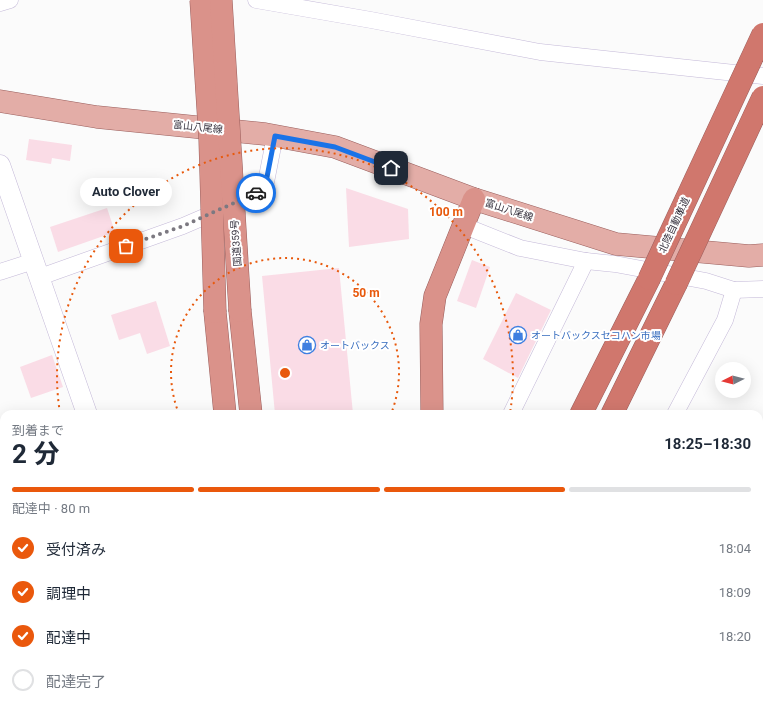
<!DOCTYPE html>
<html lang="ja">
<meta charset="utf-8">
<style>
body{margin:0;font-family:Roboto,"Noto Sans JP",sans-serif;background:#f2f2f3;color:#1f2937;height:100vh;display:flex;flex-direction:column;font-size:15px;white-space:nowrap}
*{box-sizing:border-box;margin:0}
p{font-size:13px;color:#747a83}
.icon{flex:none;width:22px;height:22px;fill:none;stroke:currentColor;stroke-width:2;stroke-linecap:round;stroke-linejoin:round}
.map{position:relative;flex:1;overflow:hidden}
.details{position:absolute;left:0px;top:410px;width:763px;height:300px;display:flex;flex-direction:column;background:#fff;border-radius:12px 12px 0 0;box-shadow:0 4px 16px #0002}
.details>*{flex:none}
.needle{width:26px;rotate:264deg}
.tools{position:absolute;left:715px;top:362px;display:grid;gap:8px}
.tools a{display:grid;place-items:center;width:36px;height:36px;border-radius:50%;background:#fff;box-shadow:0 4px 16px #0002;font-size:20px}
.pin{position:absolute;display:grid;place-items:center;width:34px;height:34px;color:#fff;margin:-17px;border-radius:8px;box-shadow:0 2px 6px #0006}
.courier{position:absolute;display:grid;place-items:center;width:40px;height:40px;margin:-20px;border:3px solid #1a73e8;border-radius:50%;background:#fff;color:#222;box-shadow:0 1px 5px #0007}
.bubble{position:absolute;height:28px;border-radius:14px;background:#fff;box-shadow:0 4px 16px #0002;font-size:13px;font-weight:700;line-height:28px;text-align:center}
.head em{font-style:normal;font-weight:700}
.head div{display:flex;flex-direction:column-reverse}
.head{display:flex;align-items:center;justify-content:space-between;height:68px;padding:0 12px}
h1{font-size:26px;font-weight:700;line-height:30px}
.bar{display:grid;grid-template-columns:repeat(4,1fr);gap:6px 4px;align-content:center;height:48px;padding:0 12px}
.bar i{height:5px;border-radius:3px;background:#e0e1e3}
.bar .selected{background:#ea580c}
.bar p{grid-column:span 4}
ol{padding:0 12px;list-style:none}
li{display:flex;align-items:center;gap:12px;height:44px}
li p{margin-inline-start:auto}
li .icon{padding:4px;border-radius:50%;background:#ea580c;color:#fff;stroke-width:4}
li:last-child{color:#747a83}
li i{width:22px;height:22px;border:2px solid #e0e1e3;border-radius:50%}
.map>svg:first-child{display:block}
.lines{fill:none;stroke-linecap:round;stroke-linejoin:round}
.river{stroke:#63afd1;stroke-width:27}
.building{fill:#fadce6}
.minor-casing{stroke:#c4b9d8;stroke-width:17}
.tertiary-casing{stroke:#c4b9d8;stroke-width:21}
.primary-casing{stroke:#9a5f5d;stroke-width:23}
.trunk-casing{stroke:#9a5f5d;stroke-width:23}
.motorway-casing{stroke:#9a5f5d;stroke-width:23}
.minor{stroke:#fff;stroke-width:16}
.tertiary{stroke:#fff;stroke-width:20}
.primary{stroke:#e3ada7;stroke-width:22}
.trunk{stroke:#da928a;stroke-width:22}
.motorway{stroke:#d0776d;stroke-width:22}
.trunk-bridge-casing{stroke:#9a5f5d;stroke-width:23;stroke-linecap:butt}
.motorway-bridge-casing{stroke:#9a5f5d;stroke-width:23;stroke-linecap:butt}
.trunk-bridge{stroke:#da928a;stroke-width:22}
.motorway-bridge{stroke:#d0776d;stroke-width:22}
.done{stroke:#7c7981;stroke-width:4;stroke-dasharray:0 7.2}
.route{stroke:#1a73e8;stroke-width:5}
.ring{fill:none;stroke:#e8590c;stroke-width:2;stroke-dasharray:2 4}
.labels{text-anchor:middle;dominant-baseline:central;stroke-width:4;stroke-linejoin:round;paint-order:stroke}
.street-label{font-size:10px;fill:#37333f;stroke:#fff}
.shop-label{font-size:10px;fill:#366cbe;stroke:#fff;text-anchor:start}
.centre{fill:#e8590c;stroke:#fff;stroke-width:2}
.ring-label{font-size:12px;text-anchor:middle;font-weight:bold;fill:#e8590c;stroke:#fff;stroke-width:4;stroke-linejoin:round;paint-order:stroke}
</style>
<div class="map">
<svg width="763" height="710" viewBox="0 0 763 710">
<rect width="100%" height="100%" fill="#fbfbfb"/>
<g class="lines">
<polyline class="river" points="344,710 355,706"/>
</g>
<g class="building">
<polygon points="29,139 72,145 70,161 52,158 51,164 26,160"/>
<polygon points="346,188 408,209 409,239 349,247"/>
<polygon points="107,208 115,232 58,252 50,227"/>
<polygon points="472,260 490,267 476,308 457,301"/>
<polygon points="339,268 353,414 275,414 262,276"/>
<polygon points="516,293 551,310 518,378 483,359"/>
<polygon points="156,301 170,346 147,354 140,333 119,340 111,315"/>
<polygon points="52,355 63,387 31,398 20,367"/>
</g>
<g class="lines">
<g class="minor-casing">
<g id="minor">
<polyline points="256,0 371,20 540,52 763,76"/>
<polyline points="0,3 10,0"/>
<polyline points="462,225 520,248 586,261 615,264 706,281 734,290 725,320 675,414"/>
<polyline points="0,272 34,261"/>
<polyline points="40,277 183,226 255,195 266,182 275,136"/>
<polyline points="734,290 763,289"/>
<polyline points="511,414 586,261"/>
<polyline points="0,457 4,456"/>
<polyline points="759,537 763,536"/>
<polyline points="312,710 325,706"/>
</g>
</g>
<g class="tertiary-casing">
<polyline id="tertiary" points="0,165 87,414"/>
</g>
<g class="primary-casing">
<g id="primary">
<polyline points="0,101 97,117 265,134 335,147 474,199 616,244 749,256 763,255"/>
<polyline points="0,576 4,576"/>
<polyline points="0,596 4,595"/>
</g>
</g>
<g class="trunk-casing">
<g id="trunk">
<polyline points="240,311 251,414"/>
<polyline points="215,312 225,414"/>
<polyline points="432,414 431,324 435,296 474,199"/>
<polyline points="266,706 267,710"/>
<polyline points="289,706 290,710"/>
</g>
</g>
<g class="motorway-casing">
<g id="motorway">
<polyline points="581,414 649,279"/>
<polyline points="612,414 676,284"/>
<polyline points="420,710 423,706"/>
<polyline points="450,710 453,706"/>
</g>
</g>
<use href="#minor" class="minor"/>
<use href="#tertiary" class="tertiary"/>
<use href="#primary" class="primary"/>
<use href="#trunk" class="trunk"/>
<use href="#motorway" class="motorway"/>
<g class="trunk-bridge-casing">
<g id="trunk-bridge">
<polyline points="201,0 210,140 215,312"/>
<polyline points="221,0 240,311"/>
</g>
</g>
<g class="motorway-bridge-casing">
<g id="motorway-bridge">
<polyline points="649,279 763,34"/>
<polyline points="676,284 763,97"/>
</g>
</g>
<use href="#trunk-bridge" class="trunk-bridge"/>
<use href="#motorway-bridge" class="motorway-bridge"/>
</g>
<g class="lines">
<polyline class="done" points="126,246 183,226 256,193"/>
<polyline class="route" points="256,193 266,182 275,136 335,147 391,168"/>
</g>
<g class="ring">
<path d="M179 414A114 114 0 1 1 391 414"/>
<path d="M60 413A228 228 0 1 1 510 413"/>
</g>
<defs>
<g id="shop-ring" transform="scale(0.9)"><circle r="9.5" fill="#fff" stroke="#3f7fe0" stroke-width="1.5"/><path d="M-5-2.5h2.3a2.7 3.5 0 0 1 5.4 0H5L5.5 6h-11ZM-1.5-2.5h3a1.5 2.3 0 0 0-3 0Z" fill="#3f7fe0"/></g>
</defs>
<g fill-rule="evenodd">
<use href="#shop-ring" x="518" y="335"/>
<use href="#shop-ring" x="307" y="345"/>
</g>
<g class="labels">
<g class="street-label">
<text transform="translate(198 127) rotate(6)">富山八尾線</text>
<text transform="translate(509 210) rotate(18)">富山八尾線</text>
<text transform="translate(674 225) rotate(-65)">北陸自動車道</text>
<text transform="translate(236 243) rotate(-94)">国道359号</text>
</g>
<g class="shop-label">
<text x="531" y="335">オートバックスセコハン市場</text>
<text x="320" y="345">オートバックス</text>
</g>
</g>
<circle cx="285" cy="373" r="6" class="centre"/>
<g class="ring-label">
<text x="446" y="216">100 m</text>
<text x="366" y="297">50 m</text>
</g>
</svg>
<div class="tools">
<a><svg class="needle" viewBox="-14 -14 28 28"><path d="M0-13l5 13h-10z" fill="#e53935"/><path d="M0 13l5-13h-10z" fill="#747a83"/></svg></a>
</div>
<div class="pin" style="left:126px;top:246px;background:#ea580c"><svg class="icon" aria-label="bag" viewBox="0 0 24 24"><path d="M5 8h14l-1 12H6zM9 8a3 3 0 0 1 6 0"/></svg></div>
<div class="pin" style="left:391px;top:168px;background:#1f2937"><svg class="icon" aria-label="home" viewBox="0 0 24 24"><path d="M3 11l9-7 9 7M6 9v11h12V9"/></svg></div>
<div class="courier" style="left:256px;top:193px"><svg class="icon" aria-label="car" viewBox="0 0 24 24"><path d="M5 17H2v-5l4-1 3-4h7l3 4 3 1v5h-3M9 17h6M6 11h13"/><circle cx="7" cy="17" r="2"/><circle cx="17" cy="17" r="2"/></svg></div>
<div class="bubble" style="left:80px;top:178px;width:92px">Auto Clover</div>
<section class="details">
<div class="head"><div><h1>2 分</h1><p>到着まで</p></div><em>18:25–18:30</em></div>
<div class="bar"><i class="selected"></i><i class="selected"></i><i class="selected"></i><i></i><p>配達中 · 80 m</p></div>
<ol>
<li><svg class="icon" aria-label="check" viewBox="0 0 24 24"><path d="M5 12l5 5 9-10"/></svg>受付済み<p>18:04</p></li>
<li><svg class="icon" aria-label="check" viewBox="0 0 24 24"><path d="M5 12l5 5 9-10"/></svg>調理中<p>18:09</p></li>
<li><svg class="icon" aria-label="check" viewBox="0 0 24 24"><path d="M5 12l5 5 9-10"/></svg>配達中<p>18:20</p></li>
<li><i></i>配達完了</li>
</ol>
</section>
</div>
